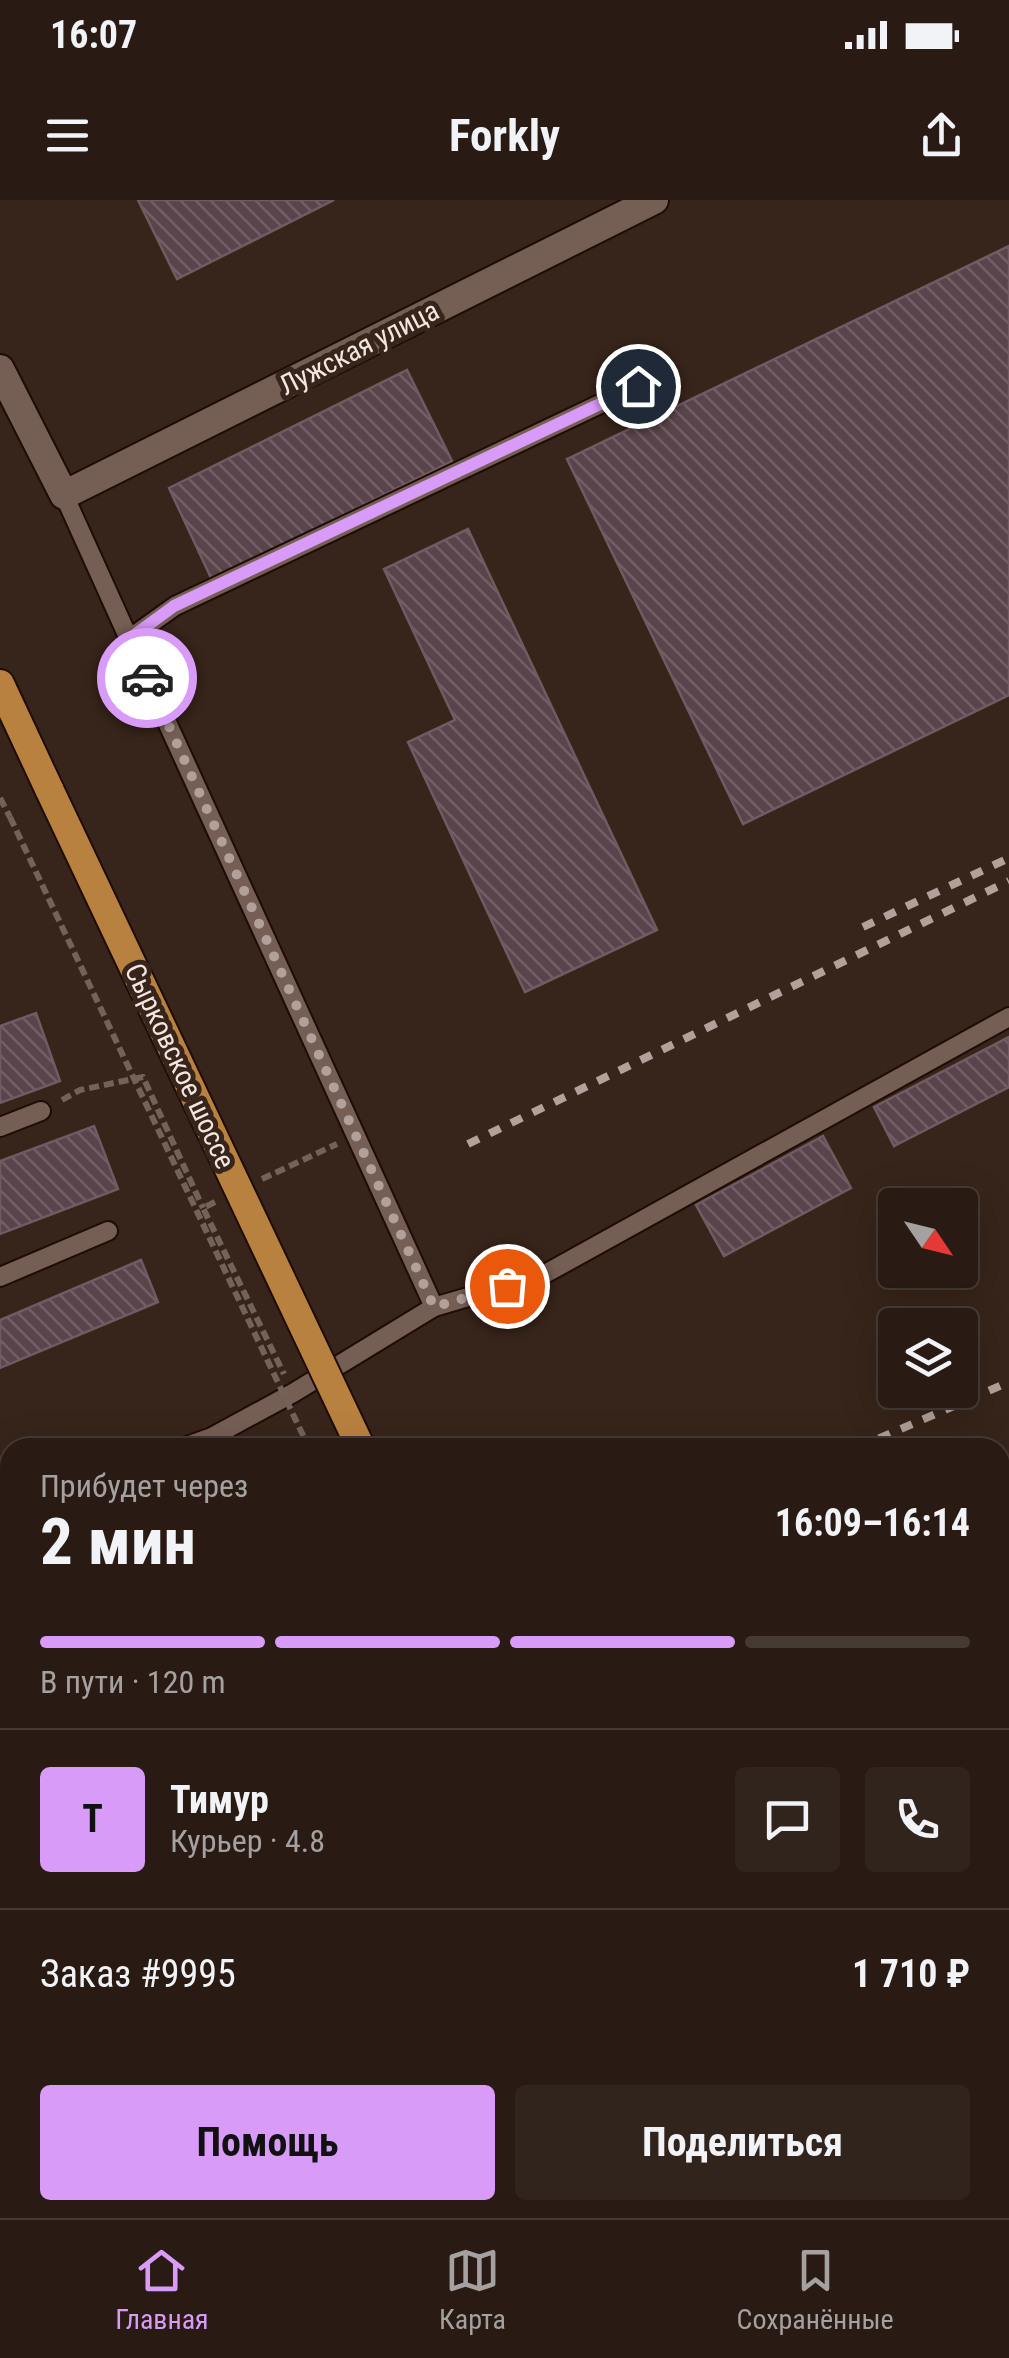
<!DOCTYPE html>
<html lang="ru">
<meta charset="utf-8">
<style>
body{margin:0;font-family:"Roboto Condensed",sans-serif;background:#31241d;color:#f1f3f6;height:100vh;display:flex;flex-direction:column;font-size:38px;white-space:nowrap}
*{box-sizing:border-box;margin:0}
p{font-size:32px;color:#a5a1a0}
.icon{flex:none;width:55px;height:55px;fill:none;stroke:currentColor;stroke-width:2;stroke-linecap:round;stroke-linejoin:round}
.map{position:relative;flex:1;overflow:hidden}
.panel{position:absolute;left:0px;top:1238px;width:1010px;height:782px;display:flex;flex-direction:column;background:#291b14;border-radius:30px 30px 0 0;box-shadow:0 10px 40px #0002,0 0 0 2px #453934}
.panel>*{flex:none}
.needle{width:65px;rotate:125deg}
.buttons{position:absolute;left:878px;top:988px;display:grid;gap:20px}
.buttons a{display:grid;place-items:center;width:100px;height:100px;border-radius:10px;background:#291b14;box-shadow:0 10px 40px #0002,0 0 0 2px #453934;font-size:50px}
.pin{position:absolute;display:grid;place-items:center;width:85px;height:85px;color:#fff;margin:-42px;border:5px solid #fff;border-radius:50%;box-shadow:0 2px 10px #0007}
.courier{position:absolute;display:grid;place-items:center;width:100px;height:100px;margin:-50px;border:8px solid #d89bf8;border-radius:50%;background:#fff;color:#222;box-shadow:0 2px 12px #0007}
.overview em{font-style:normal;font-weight:700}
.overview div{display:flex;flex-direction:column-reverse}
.overview{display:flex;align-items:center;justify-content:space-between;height:170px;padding:0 40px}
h1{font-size:65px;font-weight:700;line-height:75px}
.bar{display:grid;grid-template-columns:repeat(4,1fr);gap:15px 10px;align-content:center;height:120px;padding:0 40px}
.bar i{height:12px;border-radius:8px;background:#453934}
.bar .on{background:#d89bf8}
.bar p{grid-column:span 4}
.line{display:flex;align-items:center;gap:25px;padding:0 40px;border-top:2px solid #453934}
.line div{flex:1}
.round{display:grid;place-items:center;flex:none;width:105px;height:105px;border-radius:10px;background:#31241d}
.action{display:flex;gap:20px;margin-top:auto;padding:20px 40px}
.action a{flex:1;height:115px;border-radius:10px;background:#d89bf8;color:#111;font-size:40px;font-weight:700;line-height:115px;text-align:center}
.action a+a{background:#31241d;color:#f1f3f6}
.status{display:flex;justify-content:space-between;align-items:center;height:70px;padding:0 50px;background:#291b14;direction:ltr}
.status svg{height:28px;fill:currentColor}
header{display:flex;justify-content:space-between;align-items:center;height:130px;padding:0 40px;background:#291b14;font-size:45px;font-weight:700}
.tab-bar{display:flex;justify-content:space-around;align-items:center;height:140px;border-top:2px solid #453934;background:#291b14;font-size:28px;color:#a5a1a0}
.tab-bar a{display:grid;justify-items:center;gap:5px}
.tab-bar .on{color:#d89bf8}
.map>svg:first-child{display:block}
.building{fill:url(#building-back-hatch);stroke:#725a63;stroke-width:2.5}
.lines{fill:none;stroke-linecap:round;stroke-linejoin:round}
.service-casing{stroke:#1e0c05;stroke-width:22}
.minor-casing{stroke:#1e0c05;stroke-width:32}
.primary-casing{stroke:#1e0c05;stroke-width:32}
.path{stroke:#736259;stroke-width:6;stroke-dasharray:10 5;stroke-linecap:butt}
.service{stroke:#755e54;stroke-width:18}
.minor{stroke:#755e54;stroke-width:28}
.primary{stroke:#b98140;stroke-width:28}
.rail{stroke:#b1a19a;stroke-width:8;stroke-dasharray:12 12;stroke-linecap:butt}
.primary-bridge-casing{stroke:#1e0c05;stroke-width:32;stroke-linecap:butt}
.path-bridge{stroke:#736259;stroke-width:6;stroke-dasharray:10 5;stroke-linecap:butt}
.primary-bridge{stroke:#b98140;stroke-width:28}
.done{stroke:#b1a19a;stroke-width:10;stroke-dasharray:0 18}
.route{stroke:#d89bf8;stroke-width:12}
.labels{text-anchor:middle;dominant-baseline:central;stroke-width:10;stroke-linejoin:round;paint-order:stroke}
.street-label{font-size:28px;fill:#f3e5df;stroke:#37241a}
</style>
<div class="status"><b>16:07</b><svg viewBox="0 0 49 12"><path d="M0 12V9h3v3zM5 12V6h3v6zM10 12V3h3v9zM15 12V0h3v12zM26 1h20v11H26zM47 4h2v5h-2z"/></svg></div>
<header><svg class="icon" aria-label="menu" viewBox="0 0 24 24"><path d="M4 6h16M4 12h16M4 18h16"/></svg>Forkly<svg class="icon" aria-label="share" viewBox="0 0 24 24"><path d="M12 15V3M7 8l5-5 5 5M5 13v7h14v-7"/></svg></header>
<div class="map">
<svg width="1009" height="2018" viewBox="0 0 1009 2018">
<defs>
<pattern id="building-back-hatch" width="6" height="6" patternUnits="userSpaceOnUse" patternTransform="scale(2.5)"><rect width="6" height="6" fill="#5a444c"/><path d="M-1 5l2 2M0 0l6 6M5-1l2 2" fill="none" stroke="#725f65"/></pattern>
</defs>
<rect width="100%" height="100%" fill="#37241a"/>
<g class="building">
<polygon points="138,0 334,0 177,79"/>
<polygon points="1009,46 1009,495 743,624 567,259"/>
<polygon points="407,170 452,261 212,380 169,288"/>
<polygon points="468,329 657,730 525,792 408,542 455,520 384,369"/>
<polygon points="36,813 60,881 0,903 0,826"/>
<polygon points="1009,837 1009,887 894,946 874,907"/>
<polygon points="94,926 118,989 0,1034 0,961"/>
<polygon points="823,936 851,988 724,1056 696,1005"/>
<polygon points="141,1060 158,1102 0,1168 0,1120"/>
</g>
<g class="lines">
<g class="service-casing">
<g id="service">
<polyline points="64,295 129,439"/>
<polyline points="0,927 41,911"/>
<polyline points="0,1077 108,1031"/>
<polyline points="434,1107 129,439 175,406 638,186"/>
<polyline points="184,1247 212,1237 293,1193 434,1107 543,1075 1009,817"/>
<polyline points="1000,1694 1009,1690"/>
<polyline points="0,2004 10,1999"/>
<polyline points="582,2010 586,2018"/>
<polyline points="952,2010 955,2018"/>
</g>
</g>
<g class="minor-casing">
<polyline id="minor" points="0,169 64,295 654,0"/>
</g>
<g class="primary-casing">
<g id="primary">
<polyline points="0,484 50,591"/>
<polyline points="722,2010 726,2018"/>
</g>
</g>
<g class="path">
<polyline points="0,598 10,617"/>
<polyline points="62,900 80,890 143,877 203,1008"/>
<polyline points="262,979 337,944"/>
<polyline points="215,1002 203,1008 284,1174"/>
<polyline points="672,2010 676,2018"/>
</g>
<use href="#service" class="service"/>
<use href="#minor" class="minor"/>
<use href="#primary" class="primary"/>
<g class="rail">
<polyline points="863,727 1009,658"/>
<polyline points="468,944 1009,681"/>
<polyline points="857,1248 1009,1182"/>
<polyline points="0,1559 10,1555"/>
<polyline points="0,1661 10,1656"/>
</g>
<g class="primary-bridge-casing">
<polyline id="primary-bridge" points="50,591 361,1248"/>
</g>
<polyline class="path-bridge" points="10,617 309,1248"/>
<use href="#primary-bridge" class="primary-bridge"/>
</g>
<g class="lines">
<polyline class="done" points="147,478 434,1107 507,1086"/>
<polyline class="route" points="147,478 129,439 174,406 638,186"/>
</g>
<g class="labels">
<g class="street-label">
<text transform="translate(359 148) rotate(-27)">Лужская улица</text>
<text transform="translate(180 866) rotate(65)">Сырковское шоссе</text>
</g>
</g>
</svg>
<div class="buttons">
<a><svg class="needle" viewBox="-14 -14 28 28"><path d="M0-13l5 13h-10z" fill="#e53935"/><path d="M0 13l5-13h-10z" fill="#a5a1a0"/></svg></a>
<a><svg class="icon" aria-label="layers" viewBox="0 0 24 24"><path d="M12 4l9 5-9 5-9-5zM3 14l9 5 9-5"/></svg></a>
</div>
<div class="pin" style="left:507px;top:1086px;background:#ea580c"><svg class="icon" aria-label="bag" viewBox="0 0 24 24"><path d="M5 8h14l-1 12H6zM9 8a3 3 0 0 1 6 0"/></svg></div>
<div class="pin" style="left:638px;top:186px;background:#1f2937"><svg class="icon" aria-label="home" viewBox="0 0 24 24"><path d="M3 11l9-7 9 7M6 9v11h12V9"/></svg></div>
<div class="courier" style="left:147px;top:478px"><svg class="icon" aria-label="car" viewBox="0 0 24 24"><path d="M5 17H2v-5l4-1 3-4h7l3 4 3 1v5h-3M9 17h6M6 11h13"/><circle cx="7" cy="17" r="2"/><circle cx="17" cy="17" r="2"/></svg></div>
<section class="panel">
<div class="overview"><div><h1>2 мин</h1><p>Прибудет через</p></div><em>16:09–16:14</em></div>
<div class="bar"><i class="on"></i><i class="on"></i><i class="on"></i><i></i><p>В пути · 120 m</p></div>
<div class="line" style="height:180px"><b class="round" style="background:#d89bf8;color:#111">Т</b><div><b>Тимур</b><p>Курьер · 4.8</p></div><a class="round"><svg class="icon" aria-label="chat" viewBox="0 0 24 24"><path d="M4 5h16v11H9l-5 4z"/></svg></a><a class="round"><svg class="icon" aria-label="phone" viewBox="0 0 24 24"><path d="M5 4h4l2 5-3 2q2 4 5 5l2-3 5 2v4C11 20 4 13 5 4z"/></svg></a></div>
<div class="line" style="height:130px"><div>Заказ #9995</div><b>1 710 ₽</b></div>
<div class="action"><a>Помощь</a><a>Поделиться</a></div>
</section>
</div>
<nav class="tab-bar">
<a class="on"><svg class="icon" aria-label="home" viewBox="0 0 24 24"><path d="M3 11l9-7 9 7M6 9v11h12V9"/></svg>Главная</a>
<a><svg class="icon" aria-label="map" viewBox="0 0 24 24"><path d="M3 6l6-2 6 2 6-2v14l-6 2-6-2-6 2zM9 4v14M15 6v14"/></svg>Карта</a>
<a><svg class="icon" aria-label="saved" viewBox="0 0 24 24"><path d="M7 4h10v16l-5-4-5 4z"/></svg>Сохранённые</a>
</nav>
